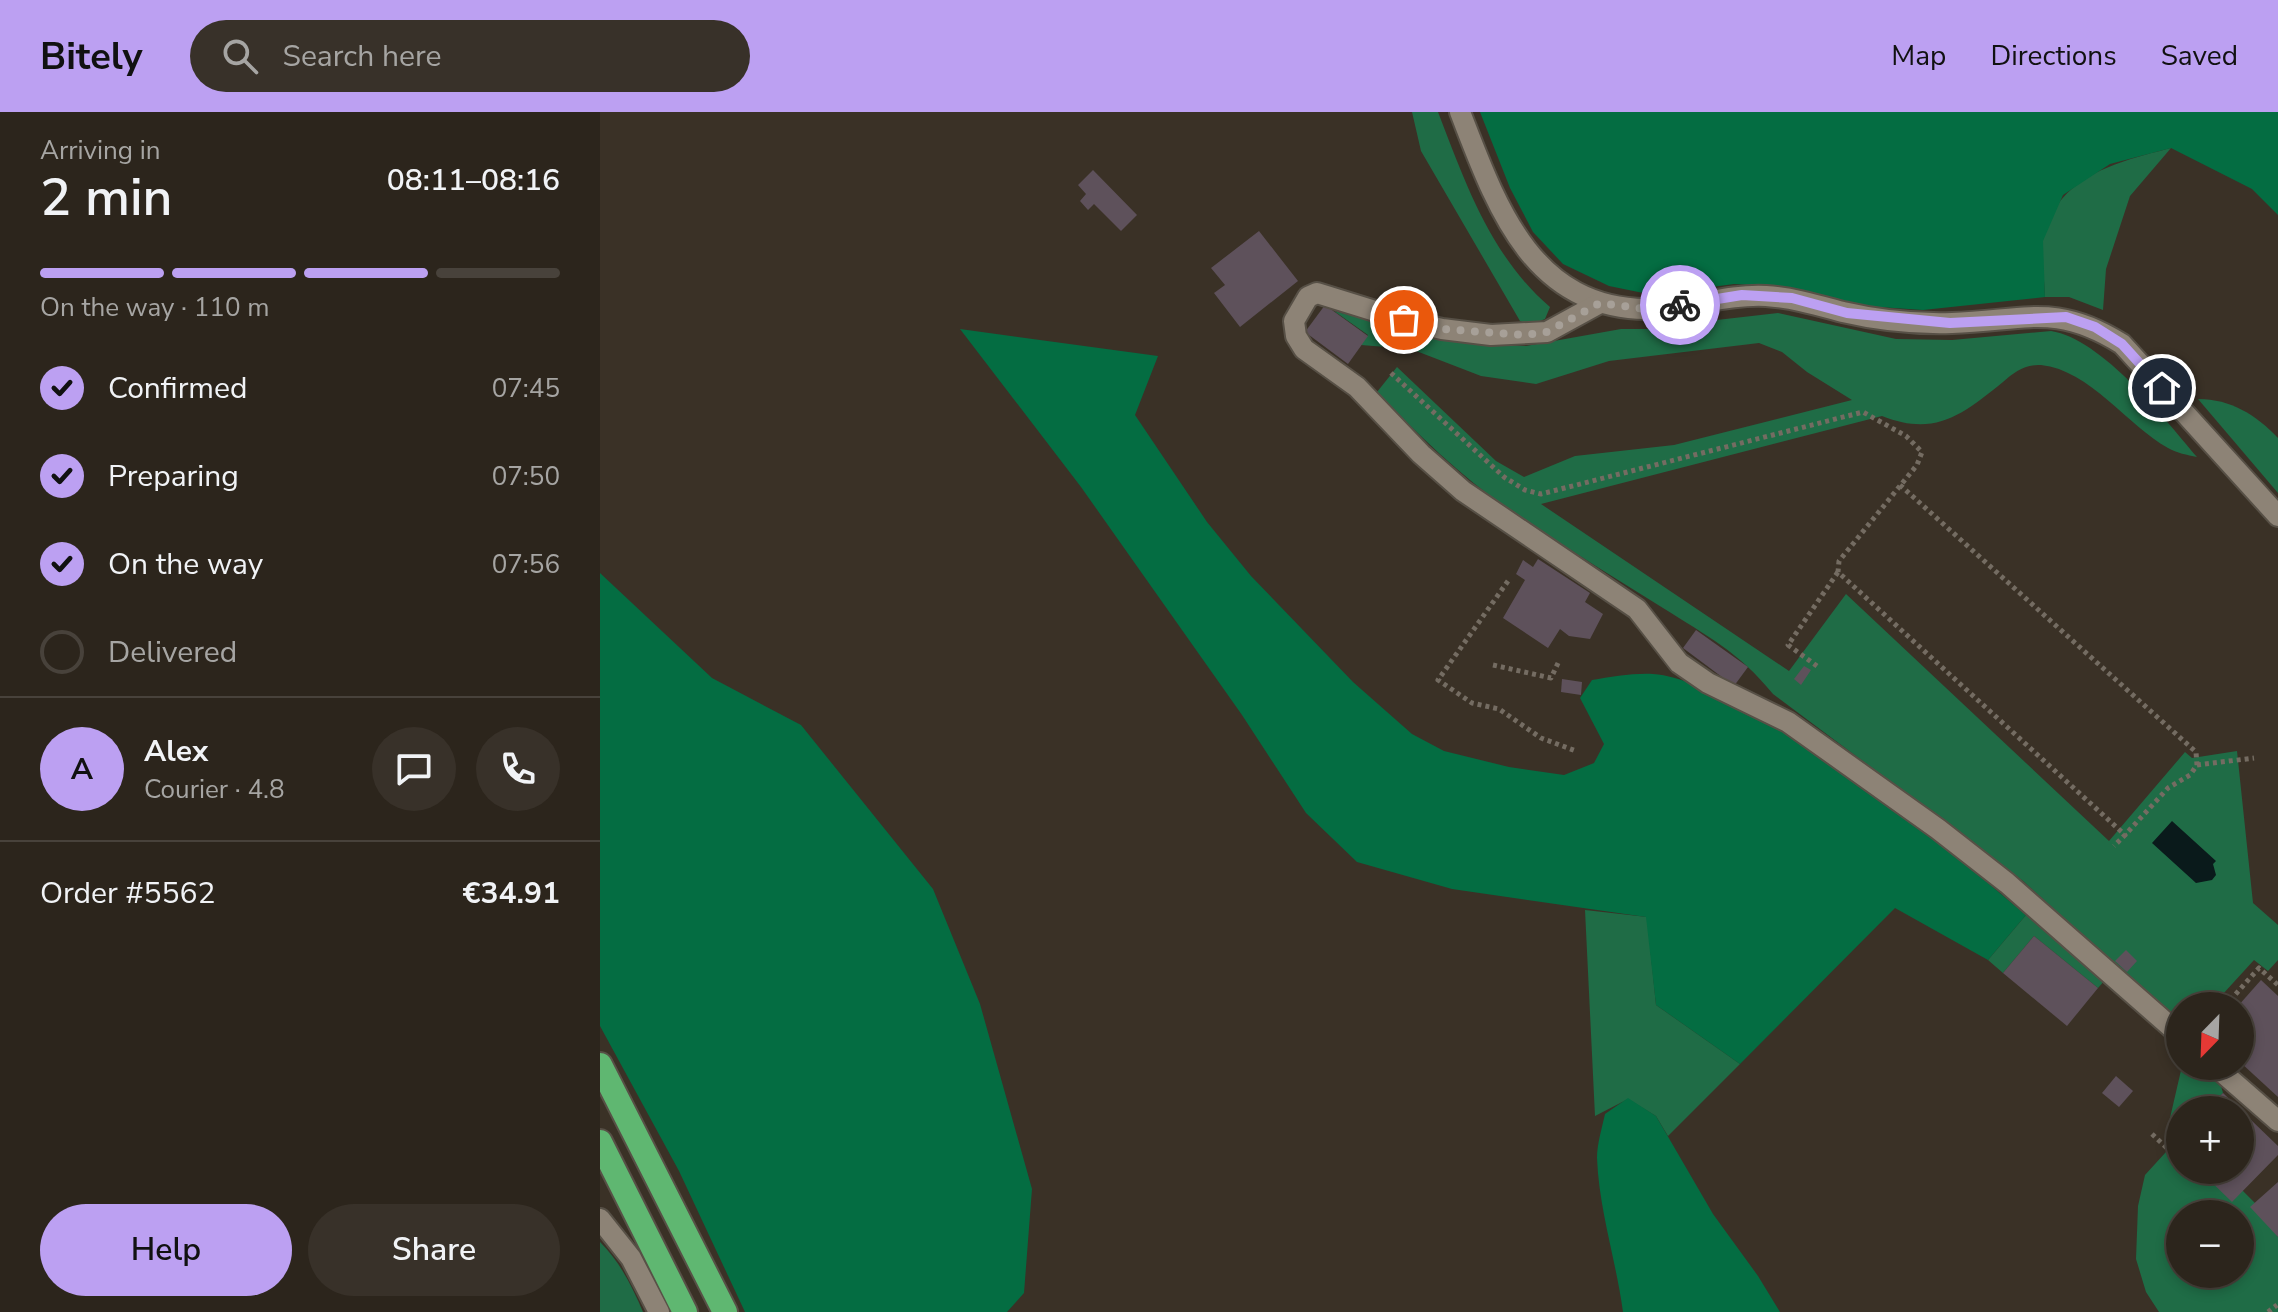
<!DOCTYPE html>
<meta charset="utf-8">
<style>
body{margin:0;font-family:"Nunito Sans",sans-serif;background:#383129;color:#f1f3f6;height:100vh;display:flex;flex-direction:column;font-size:30px;white-space:nowrap}
*{box-sizing:border-box;margin:0}
p{font-size:26px;color:#a6a5a3}
.icon{flex:none;width:44px;height:44px;fill:none;stroke:currentColor;stroke-width:2;stroke-linecap:round;stroke-linejoin:round}
.map{position:relative;flex:1;overflow:hidden}
.side{display:flex;flex-direction:column;background:#2c251c;width:600px}
.side>*{flex:none}
.needle{width:52px;rotate:203deg}
.buttons{position:absolute;left:1566px;top:880px;display:grid;gap:16px}
.buttons a{display:grid;place-items:center;width:88px;height:88px;border-radius:50%;background:#2c251c;box-shadow:0 4px 12px #0003,0 0 0 2px #48423b;font-size:40px}
.pin{position:absolute;display:grid;place-items:center;width:68px;height:68px;color:#fff;margin:-34px;border:4px solid #fff;border-radius:50%;box-shadow:0 2px 8px #0007}
.courier{position:absolute;display:grid;place-items:center;width:80px;height:80px;margin:-40px;border:6px solid #bca0f2;border-radius:50%;background:#fff;color:#222;box-shadow:0 2px 10px #0007}
.summary em{font-style:normal;font-weight:600}
.summary div{display:flex;flex-direction:column-reverse}
.summary{display:flex;align-items:center;justify-content:space-between;height:136px;padding:0 40px}
h1{font-size:52px;font-weight:600;line-height:60px}
.bar{display:grid;grid-template-columns:repeat(4,1fr);gap:12px 8px;align-content:center;height:96px;padding:0 40px}
.bar i{height:10px;border-radius:6px;background:#48423b}
.bar .on{background:#bca0f2}
.bar p{grid-column:span 4}
.line{display:flex;align-items:center;gap:20px;padding:0 40px;border-top:2px solid #48423b}
.line div{flex:1}
.round{display:grid;place-items:center;flex:none;width:84px;height:84px;border-radius:42px;background:#383129}
ol{padding:0 40px;list-style:none}
li{display:flex;align-items:center;gap:24px;height:88px}
li p{margin-inline-start:auto}
li .icon{padding:8px;border-radius:50%;background:#bca0f2;color:#111;stroke-width:4}
li:last-child{color:#a6a5a3}
li i{width:44px;height:44px;border:4px solid #48423b;border-radius:50%}
.cta{display:flex;gap:16px;margin-top:auto;padding:16px 40px}
.cta a{flex:1;height:92px;border-radius:48px;background:#bca0f2;color:#111;font-size:32px;font-weight:600;line-height:92px;text-align:center}
.cta a+a{background:#383129;color:#f1f3f6}
header{display:flex;align-items:center;gap:48px;box-sizing:border-box;height:112px;padding:0 40px;background:#bca0f2;color:#111}
header strong{font-size:38px}
nav{display:flex;gap:44px;margin-inline-start:auto;font-size:28px}
.search{width:560px;height:72px;background:#383129;display:flex;align-items:center;gap:20px;box-sizing:border-box;padding:0 28px;border-radius:44px;color:#a6a5a3;font-size:30px}
main{display:flex;flex:1;min-height:0}
.map>svg:first-child{display:block}
.green{fill:#1f6c46;fill-rule:evenodd}
.forest{fill:#046d42}
.water{fill:#0a1a1b}
.building{fill:#5e515b}
.lines{fill:none;stroke-linecap:round;stroke-linejoin:round}
.minor-casing{stroke:#575046;stroke-width:24}
.highway-casing{stroke:#575046;stroke-width:28}
.path{stroke:#746c62;stroke-width:5;stroke-dasharray:4 4;stroke-linecap:butt}
.minor{stroke:#8d8376;stroke-width:20}
.highway{stroke:#5fb771;stroke-width:24}
.done{stroke:#a7a098;stroke-width:8;stroke-dasharray:0 14.4}
.route{stroke:#bca0f2;stroke-width:10}
</style>
<header>
<strong>Bitely</strong>
<div class="search"><svg class="icon" aria-label="search" viewBox="0 0 24 24"><circle cx="10" cy="10" r="6"/><path d="M15 15l6 6"/></svg>Search here</div>
<nav><a>Map</a><a>Directions</a><a>Saved</a></nav>
</header>
<main>
<section class="side">
<div class="summary"><div><h1>2 min</h1><p>Arriving in</p></div><em>08:11–08:16</em></div>
<div class="bar"><i class="on"></i><i class="on"></i><i class="on"></i><i></i><p>On the way · 110 m</p></div>
<ol>
<li><svg class="icon" aria-label="check" viewBox="0 0 24 24"><path d="M5 12l5 5 9-10"/></svg>Confirmed<p>07:45</p></li>
<li><svg class="icon" aria-label="check" viewBox="0 0 24 24"><path d="M5 12l5 5 9-10"/></svg>Preparing<p>07:50</p></li>
<li><svg class="icon" aria-label="check" viewBox="0 0 24 24"><path d="M5 12l5 5 9-10"/></svg>On the way<p>07:56</p></li>
<li><i></i>Delivered</li>
</ol>
<div class="line" style="height:144px"><b class="round" style="background:#bca0f2;color:#111">A</b><div><b>Alex</b><p>Courier · 4.8</p></div><a class="round"><svg class="icon" aria-label="chat" viewBox="0 0 24 24"><path d="M4 5h16v11H9l-5 4z"/></svg></a><a class="round"><svg class="icon" aria-label="phone" viewBox="0 0 24 24"><path d="M5 4h4l2 5-3 2q2 4 5 5l2-3 5 2v4C11 20 4 13 5 4z"/></svg></a></div>
<div class="line" style="height:104px"><div>Order #5562</div><b>€34.91</b></div>
<div class="cta"><a>Help</a><a>Share</a></div>
</section>
<div class="map">
<svg width="1678" height="1200" viewBox="0 0 1678 1200">
<rect width="100%" height="100%" fill="#3a3126"/>
<g class="green">
<path d="M812 0H838C865 70 891 145 950 195L945 207 930 213 920 209 821 39Z"/>
<path d="M1571 36 1530 84 1506 157 1503 198 1469 185H1445C1445 168 1440 145 1443 128 1456 64 1517 50 1571 36Z"/>
<path d="M734 199 803 217 889 232 926 234 1021 217H1075L1108 209 1178 201 1296 227 1352 228 1451 219C1502 227 1564 306 1597 345 1587 343 1577 341 1568 336 1528 314 1490 258 1441 253 1425 252 1414 260 1403 270 1362 303 1335 325 1282 304L941 392 1189 559 1246 482 1509 729 1585 640 1592 646 1637 639 1653 791 1678 813V848L1668 859 1654 848 1612 894H1580V911L1423 769 1173 582C1139 540 1107 524 1063 496 1018 468 973 440 929 411 871 374 824 329 777 280L797 255 896 349 924 365 975 344 1074 333 1252 288 1207 260 1182 240 1159 231 1009 249 936 272 881 264 811 237 761 233 768 223Z"/>
<path d="M1598 287C1631 287 1656 303 1678 326V381Z"/>
<polygon points="985,798 1047,805 1056,893 1140,952 1068,1024 1056,1004 1028,987 995,1004"/>
<polygon points="1426,803 1505,868 1498,876 1434,824 1403,861 1388,848"/>
<path d="M1582 954H1599L1621 974 1623 981 1605 998H1580V1058H1599L1643 1079 1655 1091 1678 1125V1200H1559L1546 1180 1536 1147 1538 1094 1545 1063 1576 1029 1567 1019ZM1580 1102H1640V1162H1580Z"/>
<path d="M0 1130C20 1150 32 1174 43 1200H0Z"/>
</g>
<g class="forest">
<polygon points="880,0 1678,0 1678,103 1652,77 1571,36 1510,52 1463,83 1443,129 1445,185 1323,198 1264,194 1189,175 1134,172 1053,183 1009,174 963,152 933,120 910,76"/>
<path d="M360 217 558 244 535 303 607 410 651 464 753 570 812 622 844 639 909 655 964 663 994 651 1004 632 980 586 992 568C1011 565 1033 561 1053 562 1081 564 1109 579 1133 592 1240 646 1335 726 1426 803L1388 848 1295 796 1140 952 1056 893 1046 805 852 777 757 750 706 701 642 603 481 375Z"/>
<polygon points="0,461 112,566 201,613 333,777 380,892 432,1077 424,1181 407,1200 145,1200 79,1059 0,914"/>
<path d="M1028 986 1056 1004 1113 1102 1158 1164 1180 1200H1023C1016 1148 999 1098 997 1046 997 1032 1002 1016 1005 1002Z"/>
</g>
<polygon class="water" points="1572,709 1616,749 1613,752 1616,763 1612,768 1596,771 1552,731"/>
<g class="building">
<polygon points="493,58 537,103 521,119 494,92 488,98 480,89 486,82 478,73"/>
<polygon points="659,119 698,169 640,215 614,181 625,173 611,156"/>
<polygon points="725,193 768,224 748,252 705,220"/>
<polygon points="938,447 990,481 985,490 1003,502 990,527 969,524 960,517 948,536 903,506 925,468 916,462 923,448 933,455"/>
<polygon points="1096,518 1148,555 1134,574 1083,536"/>
<polygon points="1204,554 1211,558 1201,573 1194,567"/>
<polygon points="962,567 982,570 981,583 961,580"/>
<polygon points="1434,824 1498,876 1467,914 1403,861"/>
<polygon points="1526,838 1537,849 1527,860 1515,849"/>
<polygon points="1661,868 1678,884 1678,985 1640,950 1638,894"/>
<polygon points="1516,964 1533,979 1519,995 1502,981"/>
<polygon points="1623,981 1678,1034 1678,1043 1632,1090 1599,1058 1640,1058 1640,998 1605,998"/>
<polygon points="1678,1070 1678,1125 1650,1095"/>
</g>
<g class="lines">
<g class="minor-casing">
<g id="minor">
<path d="M860 0C895 90 930 196 1046 197 1087 197 1125 182 1166 184 1194 186 1217 193 1243 200 1277 208 1318 212 1352 211 1425 209 1455 190 1522 232L1678 404"/>
<polyline points="1000,191 947,220 891,223 842,217 804,208 717,181 708,185 694,209 696,224 704,237 757,275 821,342 863,379 1037,497 1079,551 1108,571 1188,610 1338,717 1407,771 1580,923"/>
<polyline points="1615,954 1678,1009"/>
<polyline points="0,1107 31,1146 59,1200"/>
</g>
</g>
<g class="highway-casing">
<g id="highway">
<polyline points="0,953 125,1200"/>
<polyline points="0,1030 85,1200"/>
</g>
</g>
<g class="path">
<polyline points="791,261 904,365 925,378 941,382 1263,300 1306,324 1322,340 1317,353 1239,449 1238,460 1525,723 1514,734"/>
<polyline points="1300,373 1596,640 1597,653 1590,663 1568,676 1525,723"/>
<polyline points="908,469 838,568 872,591 899,597 941,626 976,639"/>
<polyline points="893,553 951,566 959,549"/>
<polyline points="1217,554 1188,533 1238,460"/>
<polyline points="1597,653 1654,646"/>
<polyline points="1625,894 1659,856 1678,873"/>
<polyline points="1552,1022 1568,1037"/>
<polyline points="1668,1200 1677,1193"/>
</g>
<use href="#minor" class="minor"/>
<use href="#highway" class="highway"/>
</g>
<g class="lines">
<polyline class="done" points="804,208 842,217 925,223 947,220 1000,191 1045,197 1080,193"/>
<polyline class="route" points="1080,193 1142,183 1192,186 1247,201 1350,211 1466,205 1495,215 1522,232 1562,276"/>
</g>
</svg>
<div class="buttons">
<a><svg class="needle" viewBox="-14 -14 28 28"><path d="M0-13l5 13h-10z" fill="#e53935"/><path d="M0 13l5-13h-10z" fill="#a6a5a3"/></svg></a>
<a>+</a>
<a>−</a>
</div>
<div class="pin" style="left:804px;top:208px;background:#ea580c"><svg class="icon" aria-label="bag" viewBox="0 0 24 24"><path d="M5 8h14l-1 12H6zM9 8a3 3 0 0 1 6 0"/></svg></div>
<div class="pin" style="left:1562px;top:276px;background:#1f2937"><svg class="icon" aria-label="home" viewBox="0 0 24 24"><path d="M3 11l9-7 9 7M6 9v11h12V9"/></svg></div>
<div class="courier" style="left:1080px;top:193px"><svg class="icon" aria-label="bike" viewBox="0 0 24 24"><circle cx="6" cy="16" r="4"/><circle cx="18" cy="16" r="4"/><path d="M6 16l4-8h5l3 8M10 8l3 8H6M13 5h3"/></svg></div>
</div>
</main>
